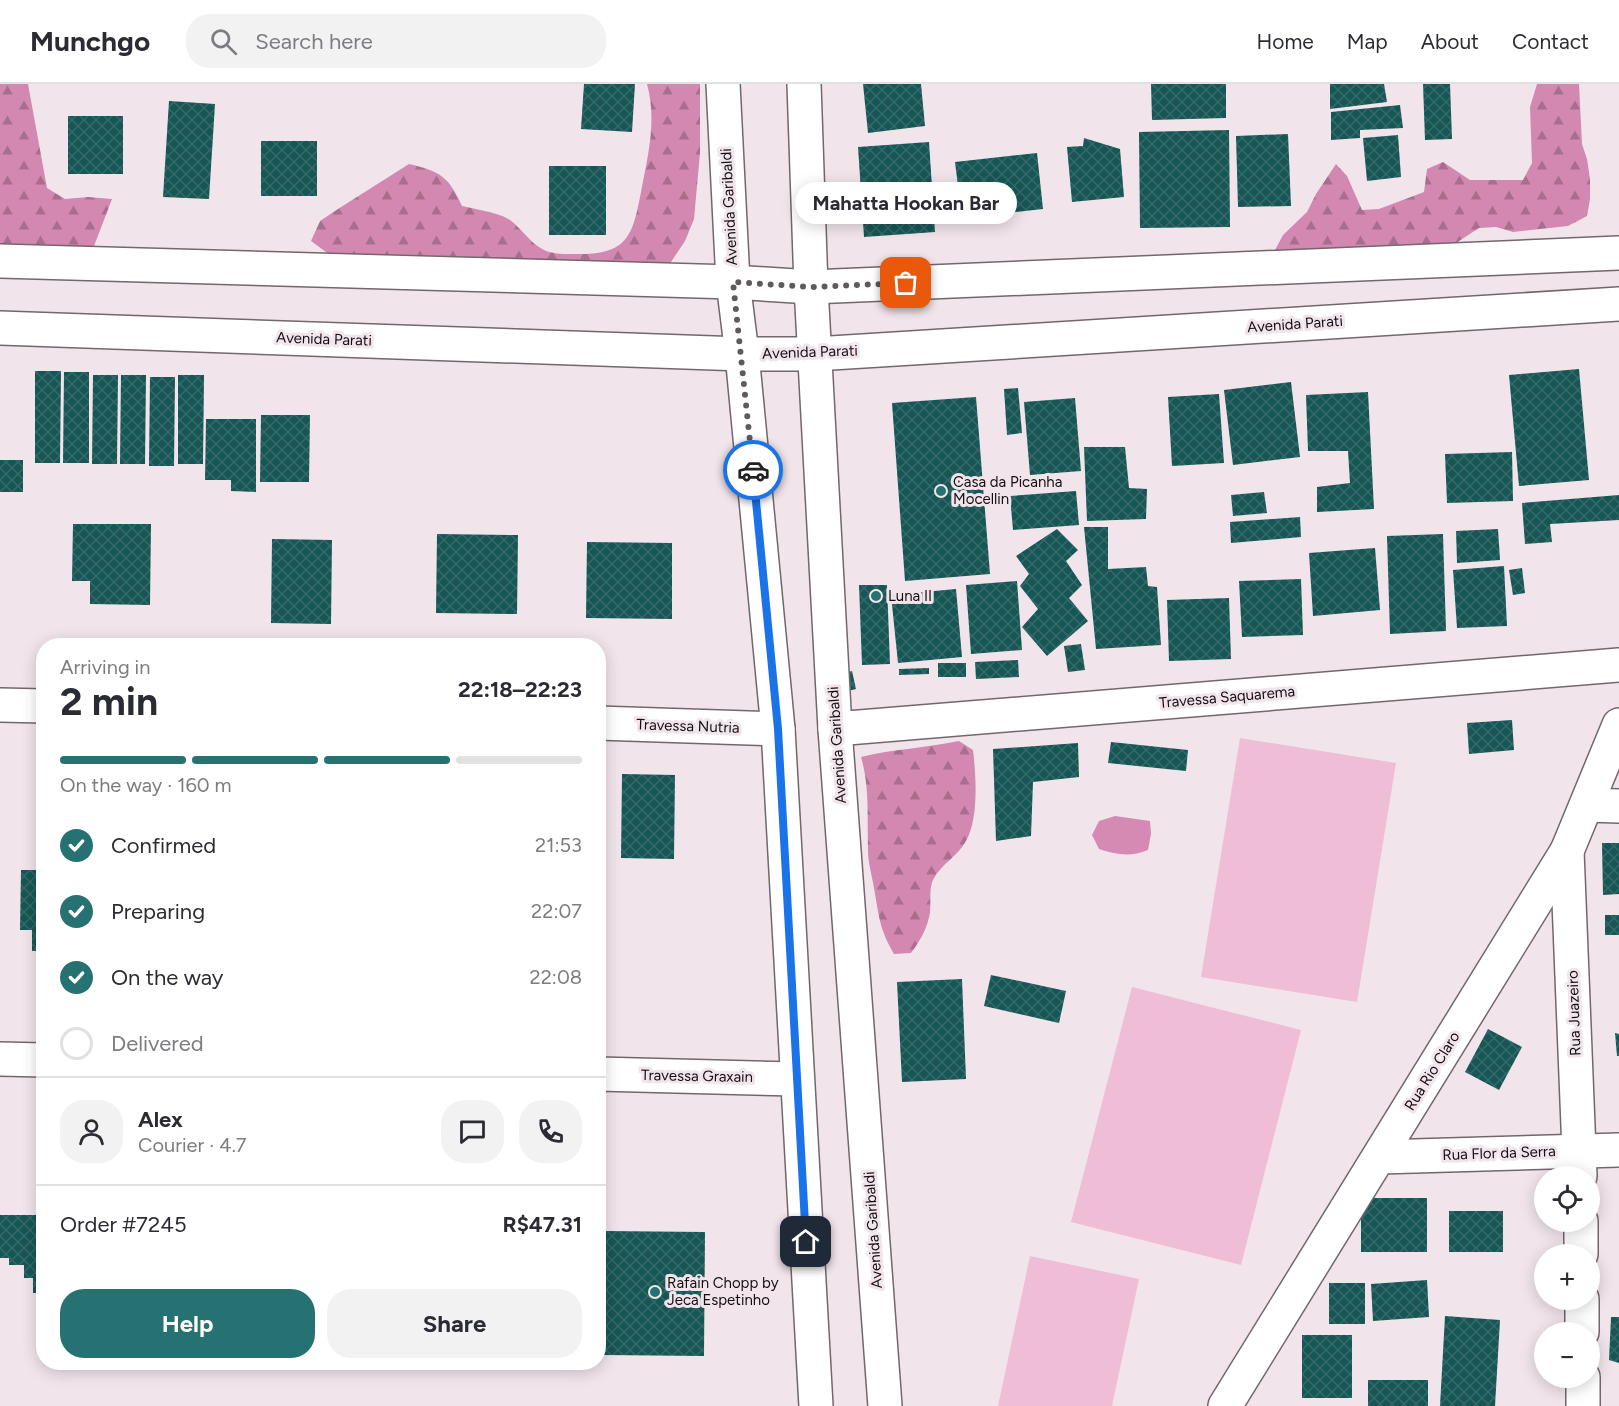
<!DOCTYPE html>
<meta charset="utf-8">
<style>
body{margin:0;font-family:Figtree,sans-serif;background:#f2f2f3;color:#2b2b33;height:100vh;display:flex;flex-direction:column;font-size:22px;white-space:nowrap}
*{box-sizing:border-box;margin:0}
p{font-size:20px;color:#7c7c81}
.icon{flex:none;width:33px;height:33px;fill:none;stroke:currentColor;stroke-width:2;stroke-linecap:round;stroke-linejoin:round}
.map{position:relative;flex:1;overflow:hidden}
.sheet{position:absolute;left:36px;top:554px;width:570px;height:732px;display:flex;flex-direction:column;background:#fff;border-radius:24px;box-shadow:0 3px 15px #0003}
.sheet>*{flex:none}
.tools{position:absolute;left:1534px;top:1082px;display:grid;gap:12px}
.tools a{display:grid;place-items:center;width:66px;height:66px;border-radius:50%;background:#fff;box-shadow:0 3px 15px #0003;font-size:30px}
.pin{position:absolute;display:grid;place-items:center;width:51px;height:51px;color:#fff;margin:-26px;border-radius:12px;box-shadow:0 3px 9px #0006}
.courier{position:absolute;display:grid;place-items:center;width:60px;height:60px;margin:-30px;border:4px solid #1a73e8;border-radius:50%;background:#fff;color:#222;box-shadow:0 2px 8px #0007}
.bubble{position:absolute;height:42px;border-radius:21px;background:#fff;box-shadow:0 3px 15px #0003;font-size:20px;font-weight:700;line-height:42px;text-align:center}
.summary em{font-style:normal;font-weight:700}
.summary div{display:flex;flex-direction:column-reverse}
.summary{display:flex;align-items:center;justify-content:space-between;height:102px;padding:0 24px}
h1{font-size:39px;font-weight:700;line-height:45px}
.bar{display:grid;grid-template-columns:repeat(4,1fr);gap:9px 6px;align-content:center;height:72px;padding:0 24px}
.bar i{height:8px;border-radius:4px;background:#e1e1e2}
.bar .on{background:#267171}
.bar p{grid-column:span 4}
.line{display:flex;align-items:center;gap:15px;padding:0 24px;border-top:2px solid #e1e1e2}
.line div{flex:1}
.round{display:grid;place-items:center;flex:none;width:63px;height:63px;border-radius:24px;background:#f2f2f3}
ol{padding:0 24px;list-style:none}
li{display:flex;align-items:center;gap:18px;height:66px}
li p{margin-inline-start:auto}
li .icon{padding:6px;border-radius:50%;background:#267171;color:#fff;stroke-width:4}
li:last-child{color:#7c7c81}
li i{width:33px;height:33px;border:3px solid #e1e1e2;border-radius:50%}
.button{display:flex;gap:12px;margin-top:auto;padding:12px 24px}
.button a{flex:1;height:69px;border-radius:24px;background:#267171;color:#fff;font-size:24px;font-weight:700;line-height:69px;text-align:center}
.button a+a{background:#f2f2f3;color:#2b2b33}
header{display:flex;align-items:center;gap:36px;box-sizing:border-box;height:84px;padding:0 30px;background:#fff;border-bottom:2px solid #e1e1e2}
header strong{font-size:28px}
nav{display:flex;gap:33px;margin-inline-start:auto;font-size:21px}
.search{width:420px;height:54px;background:#f2f2f3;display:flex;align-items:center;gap:15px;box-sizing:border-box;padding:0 21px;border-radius:24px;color:#7c7c81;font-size:22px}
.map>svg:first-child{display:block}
.forest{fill:url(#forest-firs)}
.garden{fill:#efbdd6}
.water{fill:#d58ab3}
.building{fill:url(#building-cross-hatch)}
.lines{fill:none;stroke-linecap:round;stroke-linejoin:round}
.minor-casing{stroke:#72676c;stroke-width:36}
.major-casing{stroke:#72676c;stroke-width:36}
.minor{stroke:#fff;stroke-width:33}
.major{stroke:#fff;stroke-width:33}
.done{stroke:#615a5d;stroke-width:6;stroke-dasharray:0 10.8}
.route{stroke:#1a73e8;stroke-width:8}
.poi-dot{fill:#267171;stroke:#f1e5eb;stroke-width:2}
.labels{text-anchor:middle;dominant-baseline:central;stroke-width:6;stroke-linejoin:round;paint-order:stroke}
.street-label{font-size:15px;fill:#130f11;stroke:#f1e5eb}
.poi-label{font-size:15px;fill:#130f11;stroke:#f1e5eb;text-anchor:start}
</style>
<header>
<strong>Munchgo</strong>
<div class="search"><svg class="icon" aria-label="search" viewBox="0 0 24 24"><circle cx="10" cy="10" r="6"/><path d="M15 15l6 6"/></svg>Search here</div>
<nav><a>Home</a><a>Map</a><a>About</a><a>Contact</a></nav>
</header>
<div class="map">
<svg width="1619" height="1322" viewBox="0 0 1619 1322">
<defs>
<pattern id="forest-firs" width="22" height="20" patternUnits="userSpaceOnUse" patternTransform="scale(1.5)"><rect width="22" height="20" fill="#d288b0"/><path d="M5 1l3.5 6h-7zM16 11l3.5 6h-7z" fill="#a96e8e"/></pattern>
<pattern id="building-cross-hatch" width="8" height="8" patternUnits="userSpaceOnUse" patternTransform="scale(1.5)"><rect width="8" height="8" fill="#165655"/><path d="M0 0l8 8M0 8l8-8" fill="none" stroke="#366969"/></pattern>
</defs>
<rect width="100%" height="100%" fill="#f1e5eb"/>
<g class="forest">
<polygon points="0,0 28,0 47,104 65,115 88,113 112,115 86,183 0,186"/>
<path d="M647 0H700V69L694 135 685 157 661 193 509 174 487 176 330 171 311 157 320 137 338 125 409 80C440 87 449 93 462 122 475 125 500 129 510 136 522 145 530 159 544 166 555 171 569 170 581 170 629 170 633 149 641 108 648 71 657 37 647 0Z"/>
<polygon points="1537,0 1579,0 1582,60 1587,75 1590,95 1590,115 1587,132 1568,142 1513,148 1496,143 1479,144 1450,163 1270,184 1275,166 1283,151 1307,128 1316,110 1336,80 1347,92 1362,126 1379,125 1424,108 1427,85 1443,78 1470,96 1523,96 1532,79 1530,23"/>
<path d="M959 657 973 666C976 691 979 735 966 757 958 772 941 780 933 796 929 804 931 818 930 828 928 843 920 857 911 869L894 870C879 844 879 832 874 804 872 791 868 779 868 767 867 735 870 704 861 673 893 665 926 664 959 657Z"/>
</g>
<g class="garden">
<polygon points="1240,654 1396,679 1357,918 1201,893"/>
<polygon points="1132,903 1301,946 1241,1181 1071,1138"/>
<polygon points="1030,1172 1139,1195 1112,1322 998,1322"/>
</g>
<path class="water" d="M1115 732 1150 737 1151 750 1148 766C1130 773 1118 771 1099 765L1092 751 1099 737Z"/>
<g class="building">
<polygon points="584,0 635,0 632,48 581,45"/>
<polygon points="863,0 921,0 925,42 868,49"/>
<polygon points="1151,0 1226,0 1226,34 1152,36"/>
<polygon points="1330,0 1384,0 1387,18 1330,25"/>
<polygon points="1423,0 1450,0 1452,55 1425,56"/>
<polygon points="169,17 215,20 209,115 163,113"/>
<polygon points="1400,21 1403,44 1360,46 1360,54 1331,56 1331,28"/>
<rect x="68" y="32" width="55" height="58"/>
<polygon points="1229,46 1230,143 1140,144 1139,48"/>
<polygon points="1288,50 1291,122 1238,123 1236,52"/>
<polygon points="1398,51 1401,93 1367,97 1363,54"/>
<polygon points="1084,54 1120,65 1124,113 1072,118 1067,63 1083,62"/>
<rect x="261" y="57" width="56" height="55"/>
<polygon points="929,58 935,148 864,153 858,63"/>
<polygon points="1037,69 1043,125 962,134 955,78"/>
<rect x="549" y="82" width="57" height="69"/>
<polygon points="1579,285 1589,396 1519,402 1509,291"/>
<polygon points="35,287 61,287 60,379 35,379"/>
<polygon points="64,288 89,288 89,379 63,379"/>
<polygon points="93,291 118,291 117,380 92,380"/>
<polygon points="121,291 146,291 145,380 120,380"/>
<polygon points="178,291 204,291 203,380 178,380"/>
<polygon points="150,293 175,293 174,382 149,382"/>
<polygon points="1291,298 1300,373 1233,381 1224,306"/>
<polygon points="1018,304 1022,349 1007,351 1004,305"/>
<polygon points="1368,308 1374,425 1317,428 1317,403 1350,399 1348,367 1308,367 1306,311"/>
<polygon points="1219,310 1224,379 1172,382 1168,313"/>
<polygon points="976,313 990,490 905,497 892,319"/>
<polygon points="1075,314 1081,387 1030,391 1024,318"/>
<polygon points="261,331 310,331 309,398 260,398"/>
<polygon points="206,335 256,335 256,408 231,407 231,396 205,396"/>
<polygon points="1084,363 1125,363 1129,404 1147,405 1146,435 1087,437"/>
<polygon points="1512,368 1513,417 1447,419 1445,370"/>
<rect x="0" y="376" width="23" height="32"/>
<polygon points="1076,407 1079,441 1013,446 1010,412"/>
<polygon points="1264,408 1267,429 1233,432 1231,411"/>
<polygon points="1619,411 1619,436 1550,440 1552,458 1525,460 1522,419"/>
<polygon points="1300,433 1301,453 1231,459 1230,438"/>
<polygon points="73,440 151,440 150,521 90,520 90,497 72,497"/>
<polygon points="1084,443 1108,443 1108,485 1146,483 1148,502 1157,503 1161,561 1096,565"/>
<polygon points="1057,445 1078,466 1066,477 1082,501 1069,514 1088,537 1047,572 1022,543 1038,525 1020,502 1029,490 1016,472"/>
<polygon points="1498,445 1500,476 1457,479 1456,447"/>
<polygon points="437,450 518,451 517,530 436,529"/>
<polygon points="1443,450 1446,547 1390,550 1387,452"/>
<polygon points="272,455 332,456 331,540 271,539"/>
<polygon points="587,458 672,459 672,535 586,534"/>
<polygon points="1375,464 1380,526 1313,532 1309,469"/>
<polygon points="1504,482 1507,542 1457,544 1453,486"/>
<polygon points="1522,484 1525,509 1513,511 1509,486"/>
<polygon points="1301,495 1303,551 1242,553 1239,497"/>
<polygon points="1017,497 1022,566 971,570 966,501"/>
<polygon points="859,501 887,501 890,580 862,581"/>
<polygon points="956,505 962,573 898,579 891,511"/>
<polygon points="1229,514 1231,575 1169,577 1167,516"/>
<polygon points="1081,560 1085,586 1068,588 1064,562"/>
<polygon points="1018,576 1019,593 976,595 975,578"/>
<rect x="938" y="579" width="28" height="14"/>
<polygon points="929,584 929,590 899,591 899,585"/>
<polygon points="852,587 856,605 848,607 844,589"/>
<polygon points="1512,636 1514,666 1469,670 1467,639"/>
<polygon points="1111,658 1188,666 1186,687 1108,679"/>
<polygon points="1078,659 1079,693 1033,698 1031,752 996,757 993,665"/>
<polygon points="622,690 675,691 674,775 621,774"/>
<polygon points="1602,759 1619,759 1619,810 1603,811"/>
<polygon points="21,786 44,786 44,867 32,867 32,846 20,846"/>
<rect x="1605" y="831" width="14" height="20"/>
<polygon points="991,891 1066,907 1059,939 984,922"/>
<polygon points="962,895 966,995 902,998 897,898"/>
<polygon points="1488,945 1522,963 1499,1006 1465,988"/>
<polygon points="1615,949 1619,950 1619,972 1617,972"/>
<rect x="1361" y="1114" width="66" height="54"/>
<rect x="1449" y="1127" width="54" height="41"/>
<polygon points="0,1131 39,1131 39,1160 43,1160 44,1209 33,1209 33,1194 24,1194 24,1181 9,1181 9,1174 0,1174"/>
<polygon points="605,1147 705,1148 704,1272 604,1271"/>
<polygon points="1427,1196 1429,1233 1373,1237 1371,1200"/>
<rect x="1329" y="1199" width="36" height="41"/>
<polygon points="1445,1232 1500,1236 1495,1322 1440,1322"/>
<polygon points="1611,1233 1619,1233 1619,1279 1609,1276"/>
<rect x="1302" y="1251" width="50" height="63"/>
<rect x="1368" y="1296" width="60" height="26"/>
</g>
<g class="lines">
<g class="minor-casing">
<g id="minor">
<polyline points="0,177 733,198 811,203 1619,169"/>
<polyline points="0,244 742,270 815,270 1619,220"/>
<polyline points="0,621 44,622"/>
<polyline points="598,639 778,645"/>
<polyline points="835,645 1619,581"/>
<polyline points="1587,721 1619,722"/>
<polyline points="1567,767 1580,1092"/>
<polyline points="0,975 44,976"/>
<polyline points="598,990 796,995"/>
<polyline points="1380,1073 1619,1066"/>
<polyline points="1581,1137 1581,1170"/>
<polyline points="1582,1215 1582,1248"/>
<polyline points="1583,1293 1583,1322"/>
<polyline points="1225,1322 1567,767 1619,641"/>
</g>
</g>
<g class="major-casing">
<g id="major">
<polyline points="723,0 733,198 742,270 778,645 816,1322"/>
<polyline points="804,0 811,203 835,645 885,1322"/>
</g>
</g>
<use href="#minor" class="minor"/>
<use href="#major" class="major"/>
</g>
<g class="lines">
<polyline class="done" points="753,386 733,198 811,203 906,199"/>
<polyline class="route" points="753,386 778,645 806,1158"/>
</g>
<g class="poi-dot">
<circle cx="941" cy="407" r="6"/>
<circle cx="876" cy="512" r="6"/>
<circle cx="655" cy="1208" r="6"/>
</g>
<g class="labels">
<g class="street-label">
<text transform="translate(729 123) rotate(-93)">Avenida Garibaldi</text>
<text transform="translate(1295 240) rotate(-4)">Avenida Parati</text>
<text transform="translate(324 255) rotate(2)">Avenida Parati</text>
<text transform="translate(810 268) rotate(-2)">Avenida Parati</text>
<text transform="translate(1227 613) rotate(-5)">Travessa Saquarema</text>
<text transform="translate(688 642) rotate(2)">Travessa Nutria</text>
<text transform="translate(837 661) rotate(-94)">Avenida Garibaldi</text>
<text transform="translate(1574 929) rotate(-92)">Rua Juazeiro</text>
<text transform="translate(1432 987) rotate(-58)">Rua Rio Claro</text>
<text transform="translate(697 992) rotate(1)">Travessa Graxain</text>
<text transform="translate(1499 1069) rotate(-2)">Rua Flor da Serra</text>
<text transform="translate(873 1146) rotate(-94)">Avenida Garibaldi</text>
</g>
<g class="poi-label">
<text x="953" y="398">Casa da Picanha<tspan x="953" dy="17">Mocellin</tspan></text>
<text x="888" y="512">Luna II</text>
<text x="667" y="1199">Rafain Chopp by<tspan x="667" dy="17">Jeca Espetinho</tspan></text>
</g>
</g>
</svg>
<div class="tools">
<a><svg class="icon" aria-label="locate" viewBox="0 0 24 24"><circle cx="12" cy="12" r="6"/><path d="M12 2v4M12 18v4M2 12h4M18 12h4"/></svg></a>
<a>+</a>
<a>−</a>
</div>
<div class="pin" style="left:906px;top:199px;background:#ea580c"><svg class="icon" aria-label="bag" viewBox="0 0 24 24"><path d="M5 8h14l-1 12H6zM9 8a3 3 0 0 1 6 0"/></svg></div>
<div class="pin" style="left:806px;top:1158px;background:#1f2937"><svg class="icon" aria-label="home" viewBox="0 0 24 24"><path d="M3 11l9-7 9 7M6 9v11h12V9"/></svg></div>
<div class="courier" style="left:753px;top:386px"><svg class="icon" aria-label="car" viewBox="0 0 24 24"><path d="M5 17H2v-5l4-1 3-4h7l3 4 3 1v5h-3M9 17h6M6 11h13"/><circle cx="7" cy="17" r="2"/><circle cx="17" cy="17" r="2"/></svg></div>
<div class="bubble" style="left:795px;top:98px;width:222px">Mahatta Hookan Bar</div>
<section class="sheet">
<div class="summary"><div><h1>2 min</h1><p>Arriving in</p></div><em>22:18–22:23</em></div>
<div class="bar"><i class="on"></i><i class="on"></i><i class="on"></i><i></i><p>On the way · 160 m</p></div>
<ol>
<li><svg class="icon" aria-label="check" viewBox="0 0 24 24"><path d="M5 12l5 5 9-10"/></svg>Confirmed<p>21:53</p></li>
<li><svg class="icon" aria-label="check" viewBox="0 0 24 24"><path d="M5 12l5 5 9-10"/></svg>Preparing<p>22:07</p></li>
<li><svg class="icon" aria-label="check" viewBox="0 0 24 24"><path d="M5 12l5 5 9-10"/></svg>On the way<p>22:08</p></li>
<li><i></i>Delivered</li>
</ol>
<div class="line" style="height:108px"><a class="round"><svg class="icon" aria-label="person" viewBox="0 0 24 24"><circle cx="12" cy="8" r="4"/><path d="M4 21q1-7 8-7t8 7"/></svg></a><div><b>Alex</b><p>Courier · 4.7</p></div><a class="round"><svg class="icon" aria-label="chat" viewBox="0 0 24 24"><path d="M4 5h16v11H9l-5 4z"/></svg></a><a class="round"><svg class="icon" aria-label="phone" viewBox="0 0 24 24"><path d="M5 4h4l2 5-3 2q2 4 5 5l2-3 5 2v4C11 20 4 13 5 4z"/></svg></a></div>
<div class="line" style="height:78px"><div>Order #7245</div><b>R$47.31</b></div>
<div class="button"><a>Help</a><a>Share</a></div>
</section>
</div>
